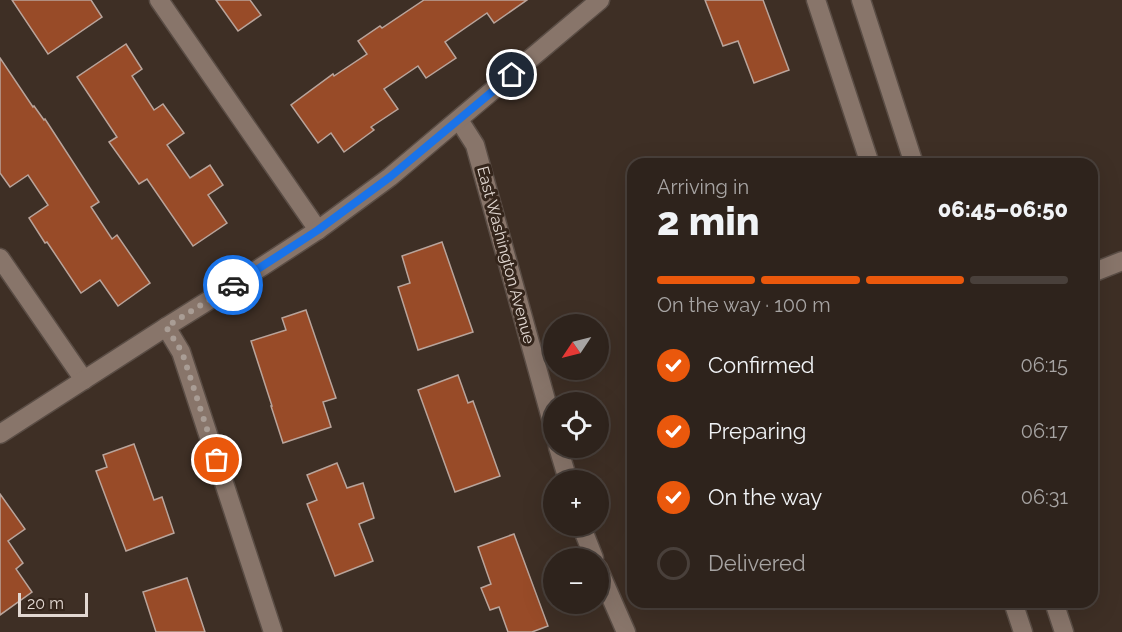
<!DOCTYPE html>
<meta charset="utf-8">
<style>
body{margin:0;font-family:Raleway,sans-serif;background:#362b25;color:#f1f3f6;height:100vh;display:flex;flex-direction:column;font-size:22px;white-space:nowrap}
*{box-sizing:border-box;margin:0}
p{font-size:20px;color:#a7a4a3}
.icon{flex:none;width:33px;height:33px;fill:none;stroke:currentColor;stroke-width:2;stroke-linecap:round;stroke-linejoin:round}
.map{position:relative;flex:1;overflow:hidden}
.details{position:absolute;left:627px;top:158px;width:471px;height:450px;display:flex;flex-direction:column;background:#2e231c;border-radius:18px;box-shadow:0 6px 24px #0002,0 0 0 2px #49403b}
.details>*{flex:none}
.needle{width:39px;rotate:235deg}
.fabs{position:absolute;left:543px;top:314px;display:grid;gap:12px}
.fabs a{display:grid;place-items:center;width:66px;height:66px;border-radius:50%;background:#2e231c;box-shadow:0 6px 24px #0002,0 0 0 2px #49403b;font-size:30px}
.scale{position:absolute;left:18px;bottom:15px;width:70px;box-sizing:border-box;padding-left:6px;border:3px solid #e2d8d2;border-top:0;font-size:16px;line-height:21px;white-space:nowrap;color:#e2d8d2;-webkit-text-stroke:4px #34251b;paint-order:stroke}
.pin{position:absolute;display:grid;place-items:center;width:51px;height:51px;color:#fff;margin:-26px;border:3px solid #fff;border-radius:50%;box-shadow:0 2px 6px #0007}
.courier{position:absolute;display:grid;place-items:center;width:60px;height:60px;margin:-30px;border:4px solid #1a73e8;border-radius:50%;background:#fff;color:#222;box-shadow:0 2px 8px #0007}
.summary em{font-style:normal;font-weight:800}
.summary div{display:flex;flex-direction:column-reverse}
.summary{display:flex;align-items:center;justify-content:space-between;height:102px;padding:0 30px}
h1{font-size:39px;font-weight:800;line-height:45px}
.bar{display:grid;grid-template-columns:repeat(4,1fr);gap:9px 6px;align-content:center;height:72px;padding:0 30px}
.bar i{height:8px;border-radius:4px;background:#49403b}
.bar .active{background:#ea580c}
.bar p{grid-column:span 4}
ol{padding:0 30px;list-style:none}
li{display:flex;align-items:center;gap:18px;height:66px}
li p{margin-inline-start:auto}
li .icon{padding:6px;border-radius:50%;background:#ea580c;color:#fff;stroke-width:4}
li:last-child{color:#a7a4a3}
li i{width:33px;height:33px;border:3px solid #49403b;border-radius:50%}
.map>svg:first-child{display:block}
.building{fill:#984b28;stroke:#b9a49b;stroke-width:1.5}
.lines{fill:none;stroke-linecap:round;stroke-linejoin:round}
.minor-casing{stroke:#5a4d45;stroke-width:21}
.minor{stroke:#88756a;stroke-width:18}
.done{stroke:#a99d95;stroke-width:6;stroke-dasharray:0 10.8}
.route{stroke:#1a73e8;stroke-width:8}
.labels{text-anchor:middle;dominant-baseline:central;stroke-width:6;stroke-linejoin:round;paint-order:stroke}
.street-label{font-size:16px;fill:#e2d8d2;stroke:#34251b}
</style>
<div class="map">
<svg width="1122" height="632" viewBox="0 0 1122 632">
<rect width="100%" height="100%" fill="#3e2f25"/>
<g class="building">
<polygon points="12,0 91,0 102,17 48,54"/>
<polygon points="216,0 250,0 261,15 238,31"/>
<polygon points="424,0 527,0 494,23 487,13 445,42 456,58 426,78 418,66 384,89 398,109 371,127 374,130 344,152 331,133 318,143 291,105 333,74 334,76 367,54 358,41 380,26 382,28"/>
<polygon points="705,0 763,0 789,70 754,83 738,41 723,46"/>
<polygon points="126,44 142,69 132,76 154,110 163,104 184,133 167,145 190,178 210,165 223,185 208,195 227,223 193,246 147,179 139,184 109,142 117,137 77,77"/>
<polygon points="0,58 33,107 34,106 44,120 45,119 99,202 91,207 112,239 117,235 150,283 118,306 100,280 81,293 47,242 45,243 29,218 48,205 28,175 10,187 0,173"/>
<polygon points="442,242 473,332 418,350 398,287 410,283 402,256"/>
<polygon points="306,310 336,398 323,402 331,427 283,443 271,406 272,406 251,341 286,330 282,318"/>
<polygon points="458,375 468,403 473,401 500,476 455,492 418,390"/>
<polygon points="134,444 154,500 162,497 174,533 126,551 96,471 107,467 103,455"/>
<polygon points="337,463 347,488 363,483 374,518 359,524 373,561 335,576 307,504 317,500 307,475"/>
<polygon points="0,494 25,529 8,541 23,563 16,569 32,592 0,615"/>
<polygon points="514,534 548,626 532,632 508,632 499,607 490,610 481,588 491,584 478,547"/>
<polygon points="187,578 205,632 156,632 143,592"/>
</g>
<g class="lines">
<g class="minor-casing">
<g id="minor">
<polyline points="159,0 318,230"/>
<polyline points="816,0 870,164"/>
<polyline points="861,0 914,164"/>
<polyline points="459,120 475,145 554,429"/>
<polyline points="0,258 84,380"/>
<polyline points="1092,273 1122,261"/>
<polyline points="166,327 181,352 273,632"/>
<polyline points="0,434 166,327 243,279 318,230 390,177 600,0"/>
<polyline points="558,447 568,480"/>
<polyline points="581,525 594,558"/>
<polyline points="598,568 626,632"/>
<polyline points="1013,602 1023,632"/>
<polyline points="1054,602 1064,632"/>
</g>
</g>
<use href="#minor" class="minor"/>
</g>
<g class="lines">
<polyline class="done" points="217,460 182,352 166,327 233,285"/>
<polyline class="route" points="233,285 318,230 390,177 512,75"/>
</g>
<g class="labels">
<g class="street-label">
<text transform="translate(506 255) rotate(75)">East Washington Avenue</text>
</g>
</g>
</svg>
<div class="fabs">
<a><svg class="needle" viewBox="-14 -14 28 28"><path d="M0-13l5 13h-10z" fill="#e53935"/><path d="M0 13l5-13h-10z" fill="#a7a4a3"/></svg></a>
<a><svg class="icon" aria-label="locate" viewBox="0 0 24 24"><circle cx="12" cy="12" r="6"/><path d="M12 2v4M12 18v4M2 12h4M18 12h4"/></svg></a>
<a>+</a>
<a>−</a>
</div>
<div class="scale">20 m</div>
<div class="pin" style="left:217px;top:460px;background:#ea580c"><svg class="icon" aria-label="bag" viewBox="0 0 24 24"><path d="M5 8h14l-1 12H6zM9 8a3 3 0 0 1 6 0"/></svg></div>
<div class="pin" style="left:512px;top:75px;background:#1f2937"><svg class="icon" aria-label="home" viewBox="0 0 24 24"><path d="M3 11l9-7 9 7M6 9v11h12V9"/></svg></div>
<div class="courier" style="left:233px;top:285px"><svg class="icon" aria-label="car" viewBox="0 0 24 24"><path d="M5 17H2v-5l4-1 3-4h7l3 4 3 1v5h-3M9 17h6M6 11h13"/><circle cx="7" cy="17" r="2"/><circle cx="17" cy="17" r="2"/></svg></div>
<section class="details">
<div class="summary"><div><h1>2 min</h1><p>Arriving in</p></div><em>06:45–06:50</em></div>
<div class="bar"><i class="active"></i><i class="active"></i><i class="active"></i><i></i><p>On the way · 100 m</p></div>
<ol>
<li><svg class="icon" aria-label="check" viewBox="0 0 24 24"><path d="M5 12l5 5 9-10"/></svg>Confirmed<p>06:15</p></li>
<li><svg class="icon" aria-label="check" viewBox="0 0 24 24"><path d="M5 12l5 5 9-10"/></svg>Preparing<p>06:17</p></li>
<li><svg class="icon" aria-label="check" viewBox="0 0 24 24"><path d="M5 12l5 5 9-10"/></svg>On the way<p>06:31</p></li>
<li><i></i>Delivered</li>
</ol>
</section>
</div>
